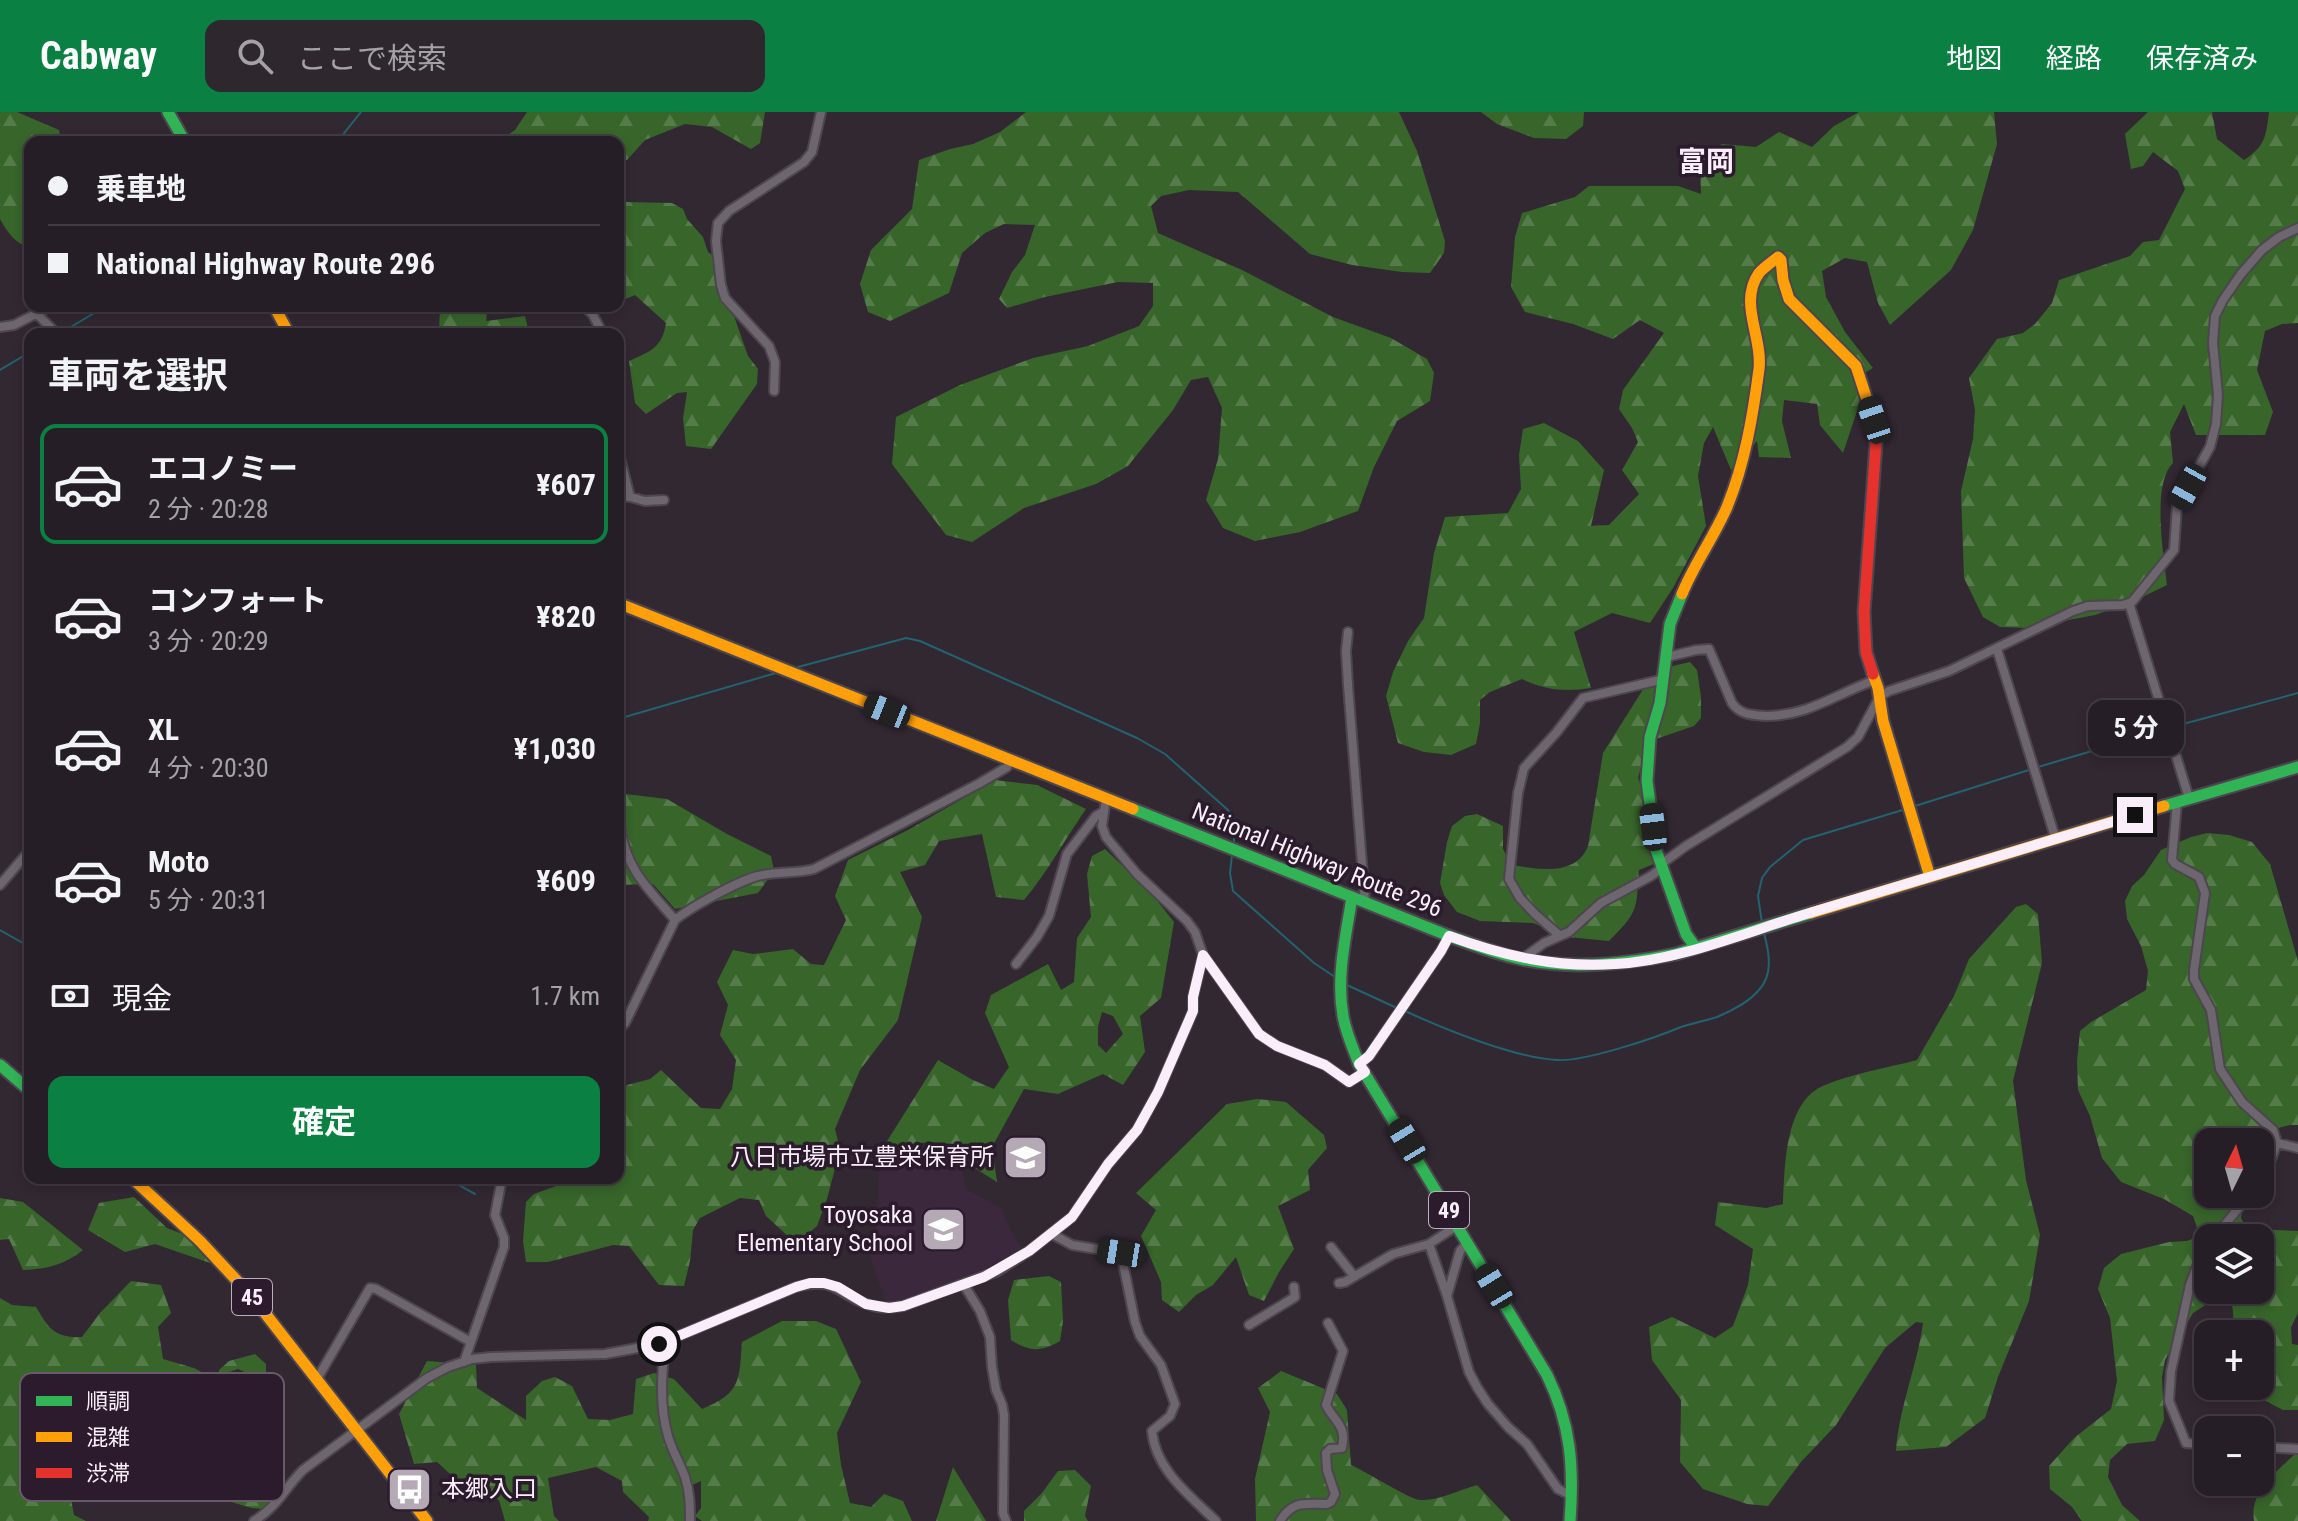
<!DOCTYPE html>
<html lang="ja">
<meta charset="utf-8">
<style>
:root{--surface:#261e26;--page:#2e272e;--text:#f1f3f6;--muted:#a4a2a7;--line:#423c43;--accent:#0b8043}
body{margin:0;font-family:"Roboto Condensed","Noto Sans JP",sans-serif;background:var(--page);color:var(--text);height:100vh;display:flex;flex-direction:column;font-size:30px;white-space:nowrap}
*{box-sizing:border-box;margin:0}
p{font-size:26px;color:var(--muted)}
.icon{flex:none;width:44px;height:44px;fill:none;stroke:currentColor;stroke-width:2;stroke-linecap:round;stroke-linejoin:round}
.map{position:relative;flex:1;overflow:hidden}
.side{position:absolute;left:24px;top:216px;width:600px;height:856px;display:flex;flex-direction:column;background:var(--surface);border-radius:16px;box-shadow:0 4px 12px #0003,0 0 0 2px var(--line)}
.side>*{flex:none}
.top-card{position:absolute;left:24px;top:24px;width:600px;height:176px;border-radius:16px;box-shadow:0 4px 12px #0003,0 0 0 2px var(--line);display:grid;align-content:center;height:176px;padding:0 24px;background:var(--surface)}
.needle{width:52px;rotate:5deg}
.fabs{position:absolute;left:2194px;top:1016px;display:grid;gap:16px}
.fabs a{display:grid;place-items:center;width:80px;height:80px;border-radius:16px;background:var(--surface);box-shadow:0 4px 12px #0003,0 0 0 2px var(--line);font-size:40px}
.end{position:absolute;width:36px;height:36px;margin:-18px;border:10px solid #faeefa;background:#111;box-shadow:0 0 0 4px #111}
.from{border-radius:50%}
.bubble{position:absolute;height:56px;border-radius:16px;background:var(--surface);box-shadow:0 4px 12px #0003,0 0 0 2px var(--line);font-size:26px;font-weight:700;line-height:56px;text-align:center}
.car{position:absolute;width:24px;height:48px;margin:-24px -12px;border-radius:10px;box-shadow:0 0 6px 2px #0007;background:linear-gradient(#222 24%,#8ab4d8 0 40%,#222 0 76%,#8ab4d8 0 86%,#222 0)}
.top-card b{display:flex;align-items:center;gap:28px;height:76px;font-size:30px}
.top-card b+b{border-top:2px solid var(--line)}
.top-card i{width:20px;height:20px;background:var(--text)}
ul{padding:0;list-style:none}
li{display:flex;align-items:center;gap:24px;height:120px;margin:0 16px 12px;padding:0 8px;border:4px solid transparent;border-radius:16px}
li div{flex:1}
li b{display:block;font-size:30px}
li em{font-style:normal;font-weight:700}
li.current{border-color:var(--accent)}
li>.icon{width:72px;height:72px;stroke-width:1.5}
h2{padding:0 24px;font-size:36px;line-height:96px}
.pay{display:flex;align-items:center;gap:20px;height:88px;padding:0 24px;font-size:30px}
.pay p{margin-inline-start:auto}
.primary-button{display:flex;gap:16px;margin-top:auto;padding:16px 24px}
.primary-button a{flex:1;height:92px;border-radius:16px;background:var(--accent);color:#fff;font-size:32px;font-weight:700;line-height:92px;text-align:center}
header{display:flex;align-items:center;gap:48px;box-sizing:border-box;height:112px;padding:0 40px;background:var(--accent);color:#fff}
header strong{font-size:38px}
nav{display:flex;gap:44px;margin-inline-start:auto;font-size:28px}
.search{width:560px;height:72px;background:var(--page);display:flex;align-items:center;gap:20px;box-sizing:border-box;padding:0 28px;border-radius:16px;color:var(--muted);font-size:30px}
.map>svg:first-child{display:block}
</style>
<header>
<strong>Cabway</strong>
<div class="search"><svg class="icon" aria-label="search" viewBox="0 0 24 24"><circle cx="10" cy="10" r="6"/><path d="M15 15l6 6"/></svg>ここで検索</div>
<nav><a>地図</a><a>経路</a><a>保存済み</a></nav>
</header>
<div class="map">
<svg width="2298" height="1409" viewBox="0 0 2298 1409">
<defs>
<pattern id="forest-firs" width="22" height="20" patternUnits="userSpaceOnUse" patternTransform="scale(2)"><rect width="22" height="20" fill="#37652a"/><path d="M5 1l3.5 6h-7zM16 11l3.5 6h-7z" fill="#557b4a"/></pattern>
</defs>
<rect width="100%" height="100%" fill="#322832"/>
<path fill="#3c283d" d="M892,1042L961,1051L966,1077L1002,1097L1005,1107L1023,1139L982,1158L897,1191L886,1190L864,1127L876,1126L879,1060Z"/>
<path fill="url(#forest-firs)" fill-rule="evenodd" d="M0,0H17L59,18L61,30H30V136C16,132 7,120 0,107Z
M527,0H765L760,31L751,37L712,15L685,12L645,28L627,48H618V30H497L515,18Z
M1026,0H1399L1417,39L1445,129L1444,141L1430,161L1402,160L1352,153L1310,142L1238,80L1189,78L1161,84L1151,94L1158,121L1242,158L1333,205L1391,226L1427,247L1434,261L1430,289L1397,309L1374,355L1358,399L1300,420L1255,429L1223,416L1206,388L1218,347L1222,296L1208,265L1191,268L1173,298L1128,354L1096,372L1024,396L972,430L946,423L892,352L896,305L960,273L1033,246L1088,234L1139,214L1153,194V171L1118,170L1045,185L1007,196L999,187L1012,160L1025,143L1035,113L1004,112L985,121L962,141L949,181L890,209L868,200L860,172L871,138L912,97L919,48L950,37L973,32L1000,20Z
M1481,0H1584L1583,14L1566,27L1534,26L1497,12Z
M1859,0H1994L1997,32L1973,118L1951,158L1890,213L1878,191L1867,150L1845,146L1822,159L1826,185L1845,220L1873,256L1854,267L1860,290L1843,341L1820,313L1817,292L1784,288L1782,309L1791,346L1759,345L1757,329L1731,358L1713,315L1704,331L1698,364L1706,414L1673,476L1650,511L1612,501L1574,520L1591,576C1565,580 1545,578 1522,567L1490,580L1480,588V611L1476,632L1451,643L1424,640L1398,631L1386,584L1393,560L1408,529L1424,506L1434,441L1445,405L1508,401L1521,377L1519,343L1523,317L1544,311L1578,329L1604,358L1591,414L1609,413L1639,382L1622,358L1638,330L1632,316L1619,297L1623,278L1664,221L1640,208L1613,227L1573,212L1525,200L1511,175L1515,125L1522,101L1575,85L1589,74H1678L1701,82L1700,47L1722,32L1756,35L1779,20L1812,35L1834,14Z
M2148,0H2212L2217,27L2244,48C2266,34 2266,23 2269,0H2298V211L2282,212L2265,219L2257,258L2273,300L2265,323H2196L2184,292L2170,320L2173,351C2151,372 2164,445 2167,473L2132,490L2095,503L2027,516L2000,515L1983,505L1964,466L1961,379L1973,327L1975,298L1969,266L1997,227L2023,221L2035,212L2052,191L2059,168L2130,144L2143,130L2159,128L2185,77L2178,59L2153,40L2143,54L2131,57L2125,22Z
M618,87L625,90L672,91L683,97L687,107L703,125L708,140L722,150L721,167L748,244L758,257L757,272L711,337L686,334L683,306L687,280L677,281L646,302L635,291L629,249C651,239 662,236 666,211L635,183L618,190Z
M440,194H488L486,209L525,204L529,222H439Z
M1690,550L1697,558L1701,585V606L1694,614L1656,627L1646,638L1638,666L1648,694L1656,751L1639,758C1636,798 1639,799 1609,829L1568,825L1533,811L1480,809L1457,800L1444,783L1440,771L1447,730L1452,714L1465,704L1477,702L1503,714V737L1511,753C1538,757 1576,765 1588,734L1603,641L1647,571L1673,554Z
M995,668L1037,673L1086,697C1065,727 1047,761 1024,788L996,785L982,722L939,729L925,753L900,760L922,805L898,908L860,958L835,1017L840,1037L827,1087L817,1114L803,1126L791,1127L766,1104L759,1088L740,1086L700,1106L693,1118L690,1149L684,1174L659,1173L629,1134L613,1133L548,1150H526L523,1129L526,1090L534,1082L578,1066H618V988L627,973L650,967L661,958L701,996L720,997L732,977L736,948L720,923L728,893L717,870L733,838L753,842L793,837L811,852L824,853L846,808L835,784L848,748L908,718Z
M625,682L667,687L727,722L771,744L774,759L758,781L675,797L653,772L618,773V694Z
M2207,721L2229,723L2252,730L2270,752L2298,849V1013H2290L2247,1024L2243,1030H2208V1082H2244L2241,1106L2247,1117L2298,1119V1201L2291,1215L2292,1232L2298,1233V1298H2283L2247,1279L2243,1274H2260V1222H2235L2232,1191L2218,1185L2193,1201L2165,1248L2162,1265L2164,1308L2155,1329L2127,1332L2110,1348L2108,1365L2122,1393L2140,1409H2082L2072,1395L2050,1377L2049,1354L2074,1326L2111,1297L2117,1269L2110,1206L2098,1177L2104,1156L2121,1142L2169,1130L2187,1129L2200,1124L2193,1104L2164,1087L2121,1070L2102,1046L2090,1004L2078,978L2077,950L2080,919L2091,910L2146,878L2148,859L2141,834L2127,807L2125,789L2132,774L2144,763L2161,738L2191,725ZM2208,1126H2260V1178H2208Z
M1105,737L1152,782L1174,810L1161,886L1140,904L1145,940L1123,973L1103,962L1058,982L1024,977L992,1035L997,1070L933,1030L884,1034L938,948L973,968L994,977L1009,955L985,901L991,883L1048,852L1061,878L1074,870L1077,826L1091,805L1087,762L1092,744ZM1102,900L1113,904L1123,922L1106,941L1098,933V915Z
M2026,792L2038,802L2042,851L2013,969L2026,1068L2040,1123L2029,1189L1998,1265L1985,1306L1946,1335L1896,1339C1899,1295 1917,1255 1923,1211L1916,1210L1885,1236L1836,1313L1801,1350L1768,1394L1747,1392L1703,1377L1680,1350L1681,1288L1652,1248L1649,1215L1672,1205L1715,1226L1733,1214L1748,1173L1753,1137L1715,1113L1718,1090L1766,1096L1783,1092C1785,1055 1784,989 1825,973C1854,961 1887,956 1917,948L1954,884L1969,847L2016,795Z
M1257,987L1286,990L1324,1023L1327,1036L1308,1058L1310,1078L1278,1094L1294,1137L1279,1160L1264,1189L1249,1183L1236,1145L1213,1173L1196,1183L1179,1200L1162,1188L1161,1170L1141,1124L1156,1098L1136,1081L1227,992Z
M134,1085L167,1116L185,1123L210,1151L155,1132L125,1140L88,1118L99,1091Z
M0,1086L23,1090L83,1138C64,1153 47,1157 23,1158L9,1127L0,1128Z
M1049,1164L1061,1170L1063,1209L1060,1229C1041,1240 1030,1240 1011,1228L1008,1188L1014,1168Z
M131,1169L161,1173L171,1201L158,1215L163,1247L194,1256L209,1264L228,1318L256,1337L281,1373L265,1397L252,1396C216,1388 115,1337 84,1366C79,1370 75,1381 71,1387L74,1403L86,1409H0V1186L12,1193L36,1195C49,1217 55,1226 82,1225L100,1201Z
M782,1209H816L836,1217L861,1270L837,1321L841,1353L850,1391L871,1395L884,1382L903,1389L912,1409H702L695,1404L701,1396V1369L692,1373L686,1393V1409H648L649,1405L623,1380L622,1369L596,1355L548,1366L554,1404L559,1409H505L499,1388L459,1370L437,1350L414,1352L399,1302L427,1249L476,1253L477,1276L526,1308V1284L542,1269L555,1265L572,1274L588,1307L610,1308L633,1302L636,1267L654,1261L674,1267L702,1297C741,1281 739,1269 742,1230Z
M255,1242L266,1252V1269L260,1277L257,1266L238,1257L226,1261L227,1275L218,1271L219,1258L229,1249Z
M1281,1259L1337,1282L1347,1298L1351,1353C1365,1359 1411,1388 1420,1388C1438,1389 1460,1378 1477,1373L1511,1409H1256L1255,1367L1270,1300L1258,1276Z
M2298,1339V1409H2254C2249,1378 2278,1359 2298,1339Z
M953,1355L986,1409H936Z
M1075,1358L1091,1374L1085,1404L1088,1409H1024V1399L1042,1381L1058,1359Z"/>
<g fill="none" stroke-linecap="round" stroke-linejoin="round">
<path stroke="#23626f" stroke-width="2" d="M337,30L361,0
M59,222L106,194
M0,258L30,240
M798,555L906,526L920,529L1137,626L1165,642L1228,698L1234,707V732
M618,607L776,561
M2172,615L2298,581
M2038,655L2166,617
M1912,695L2032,657
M1232,743L1230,761L1233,779L1314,851L1335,865
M1762,811L1758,784L1762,766L1770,755L1803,728L1906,697
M0,818L30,835
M1347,873L1399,897
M1405,899C1444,917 1515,946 1557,948C1584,950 1655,926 1681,915C1693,911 1705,909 1717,905C1731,899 1748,891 1758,879C1774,863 1769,840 1764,821
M446,1066L475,1082"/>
<defs>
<path id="street" d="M584,194L593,203L603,222
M37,202L57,222
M0,215L14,213L51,194
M774,279L775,250L769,234L725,186L721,173L716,129L718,111L729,99L804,50L812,40L821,0
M618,338L630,385
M618,384L630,385L645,389L664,388
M2129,491L2189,686
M1348,520L1346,539L1348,573L1365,790
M1997,537L2056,728
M1667,545L1696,538L1709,537L1732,591C1740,603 1753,603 1766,604C1808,604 1836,582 1875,568
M1106,687L1102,714L1106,725L1137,762L1187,809L1195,820L1203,843L1259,922L1277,934L1325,953L1349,970L1365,960
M2177,690L2172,748L2175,752L2199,765L2205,781L2194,858V867L2211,898L2220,957L2242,990L2273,1018L2277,1031L2269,1053L2260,1067
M620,714C626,758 648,776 675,808
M0,773L30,738
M1559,823L1535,802L1520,786L1509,767L1518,681L1524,656L1556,621L1583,586L1664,567
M1522,847L1544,831L1569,820L1601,791L1651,764L1662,756L1664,750L1686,734L1847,635L1858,625L1880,584L1889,579L1949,559L2073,499L2088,494L2123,493L2132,490L2174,438L2177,394L2210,335L2216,312L2218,283L2213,231L2215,204L2223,188L2241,162L2262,138L2279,125L2298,116
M1016,852L1037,825L1049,804L1067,742L1096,704L1103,700
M618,918L625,911L675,808C691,795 738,769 758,764C776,759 796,762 814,757L980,671L1007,655L1010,647
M1359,952L1369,944L1441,839L1449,824
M2277,1031L2298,1036
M1052,1122L1072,1133L1121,1141L1135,1210L1140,1224L1161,1253L1175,1292L1170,1304L1152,1319C1155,1357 1190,1384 1216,1409
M2214,1126L2250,1082
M1429,1132L1447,1184L1469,1260L1477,1275L1488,1292L1508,1315L1527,1332L1558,1377L1572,1384
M2208,1133L2201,1144L2190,1173L2171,1259L2169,1289L2186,1331L2208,1333
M1331,1135L1354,1164
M1339,1171L1345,1170L1393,1142L1429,1132L1458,1113
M964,1173L980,1199L990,1225L992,1255L996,1278L1002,1292L1004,1303L1003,1401L1006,1409
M1447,1184L1460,1139L1468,1130
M1249,1213L1295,1185L1294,1175
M665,1230C662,1262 659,1293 668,1324C672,1339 680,1351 685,1365C690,1380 690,1394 690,1409
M464,1250L504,1135V1126L495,1103L502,1066
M317,1267L370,1176L376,1177L471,1230
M2260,1335L2298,1337
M254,1409C277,1395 285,1376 303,1358L427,1266L448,1255L472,1247L491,1245L605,1242L659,1232L796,1175C837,1164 837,1183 870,1193C881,1197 892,1196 903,1194L998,1159L1029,1139L1072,1105L1108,1052L1137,1018L1158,980L1193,899V885L1203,843
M1280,1409C1293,1388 1305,1392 1327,1392L1331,1390L1335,1382L1327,1358L1326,1341L1330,1337L1342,1336C1347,1313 1335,1311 1326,1293L1343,1239L1328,1211"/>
<path id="fast" d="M168,0L185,30
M1682,482L1670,512L1660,591L1650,625L1647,669L1656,738L1686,822L1696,836
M2164,694L2298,655
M1133,697L1449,824C1472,832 1496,842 1521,847C1572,858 1625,852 1676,842L1811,801
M1352,785C1346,824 1336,864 1343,904C1346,921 1353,936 1359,952L1547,1263C1571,1312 1574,1355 1570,1409
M0,953L30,979"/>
<path id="slow" d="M274,194L289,222
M1682,482C1694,452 1714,425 1727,395C1745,351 1753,303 1759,257C1763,225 1738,191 1759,161C1764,155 1772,150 1778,145L1781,148L1783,168L1789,187L1856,254L1870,297
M618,491L1133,697
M1873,562L1878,576L1883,609L1930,765
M1811,801L2164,694
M132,1066L200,1129L254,1187L427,1409"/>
<path id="jam" d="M1870,297L1877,317L1864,500L1866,540L1873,562"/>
</defs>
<use href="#street" stroke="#4e464f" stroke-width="12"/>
<use href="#fast" stroke="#4e464f" stroke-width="15"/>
<use href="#slow" stroke="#4e464f" stroke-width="15"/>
<use href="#jam" stroke="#4e464f" stroke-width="15"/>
<use href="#street" stroke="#6e666e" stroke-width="8"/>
<use href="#fast" stroke="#30b455" stroke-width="11"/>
<use href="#slow" stroke="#ff9f0a" stroke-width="11"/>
<use href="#jam" stroke="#e5322d" stroke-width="11"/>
</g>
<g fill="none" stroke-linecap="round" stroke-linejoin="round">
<path stroke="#faeefa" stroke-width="10" d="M659,1232L796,1175L810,1171H824L838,1175L866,1192L889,1196L903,1194L984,1165L1029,1139L1072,1105L1108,1052L1137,1018L1158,980L1193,899V885L1203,843L1259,922L1277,934L1325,953L1349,970L1365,960L1359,952L1369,944L1441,839L1449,824C1504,844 1556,856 1615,852C1677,849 1744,821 1803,803C1914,770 2025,737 2135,703"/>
</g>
<defs>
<symbol id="school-square" viewBox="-11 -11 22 22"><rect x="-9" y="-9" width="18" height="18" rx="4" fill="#b4a9b4" stroke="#2b1b2c"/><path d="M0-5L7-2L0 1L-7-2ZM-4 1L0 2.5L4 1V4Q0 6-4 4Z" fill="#fff"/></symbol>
<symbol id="bus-square" viewBox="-11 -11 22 22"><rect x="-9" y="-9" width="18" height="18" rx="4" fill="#b4a9b4" stroke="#2b1b2c"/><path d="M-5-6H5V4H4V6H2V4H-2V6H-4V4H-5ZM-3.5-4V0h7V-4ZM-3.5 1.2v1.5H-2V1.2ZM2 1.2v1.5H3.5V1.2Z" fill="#fff"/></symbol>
</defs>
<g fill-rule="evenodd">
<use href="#school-square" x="1000" y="1020" width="51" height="51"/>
<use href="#school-square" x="918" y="1092" width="51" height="51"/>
<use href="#bus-square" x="384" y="1352" width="51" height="51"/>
</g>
<g text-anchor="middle" stroke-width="7" stroke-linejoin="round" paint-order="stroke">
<g fill="#2b1b2c" stroke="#bcafbc" stroke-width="2">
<rect x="1429" y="1080" width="40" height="36" rx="6"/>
<rect x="232" y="1167" width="40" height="36" rx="6"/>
</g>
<g font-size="22" font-weight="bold" fill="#faeefa">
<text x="1449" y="1106">49</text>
<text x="252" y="1193">45</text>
</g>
<g font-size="24" fill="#faeefa" stroke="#2b1b2c">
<text transform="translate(1317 748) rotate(22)" y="8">National Highway Route 296</text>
</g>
<g font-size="24" fill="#faeefa" stroke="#2b1b2c" text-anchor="end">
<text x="994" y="1053">八日市場市立豊栄保育所</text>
<text x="913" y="1111">Toyosaka<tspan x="913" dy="28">Elementary School</tspan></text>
<text x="441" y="1385" text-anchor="start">本郷入口</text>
</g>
<g font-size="28" font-weight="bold" fill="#faeefa" stroke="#2b1b2c">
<text x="1706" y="59">富岡</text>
</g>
</g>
<rect x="20" y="1261" width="264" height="128" rx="12" fill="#2b1b2c" stroke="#695a6a" stroke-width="2"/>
<rect x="36" y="1284" width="36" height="10" fill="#30b455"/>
<rect x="36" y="1320" width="36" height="10" fill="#ff9f0a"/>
<rect x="36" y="1356" width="36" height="10" fill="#e5322d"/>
<g font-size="22" fill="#faeefa">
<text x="86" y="1297">順調</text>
<text x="86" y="1333">混雑</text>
<text x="86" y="1369">渋滞</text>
</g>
</svg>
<div class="fabs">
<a><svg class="needle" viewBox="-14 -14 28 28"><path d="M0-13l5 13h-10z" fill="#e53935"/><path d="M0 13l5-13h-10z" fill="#a4a2a7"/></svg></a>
<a><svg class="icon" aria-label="layers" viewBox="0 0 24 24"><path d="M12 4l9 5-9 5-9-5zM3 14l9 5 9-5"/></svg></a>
<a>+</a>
<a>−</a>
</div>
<i class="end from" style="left:659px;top:1232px"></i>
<i class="end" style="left:2135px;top:703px"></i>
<div class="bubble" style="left:2088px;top:588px;width:96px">5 分</div>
<i class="car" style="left:1874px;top:308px;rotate:341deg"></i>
<i class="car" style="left:2188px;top:375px;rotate:209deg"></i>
<i class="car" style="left:887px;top:599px;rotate:292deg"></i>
<i class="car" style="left:1653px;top:715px;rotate:353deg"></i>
<i class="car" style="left:1407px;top:1029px;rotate:329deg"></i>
<i class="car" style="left:1121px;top:1141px;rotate:279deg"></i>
<i class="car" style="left:1494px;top:1174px;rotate:329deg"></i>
<div class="top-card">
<b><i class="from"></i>乗車地</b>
<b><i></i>National Highway Route 296</b>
</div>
<section class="side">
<h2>車両を選択</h2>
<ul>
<li class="current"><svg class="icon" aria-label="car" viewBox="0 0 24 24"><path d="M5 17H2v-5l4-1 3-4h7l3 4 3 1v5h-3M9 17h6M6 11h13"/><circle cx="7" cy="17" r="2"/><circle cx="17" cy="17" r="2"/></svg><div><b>エコノミー</b><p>2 分 · 20:28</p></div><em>¥607</em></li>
<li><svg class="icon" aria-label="car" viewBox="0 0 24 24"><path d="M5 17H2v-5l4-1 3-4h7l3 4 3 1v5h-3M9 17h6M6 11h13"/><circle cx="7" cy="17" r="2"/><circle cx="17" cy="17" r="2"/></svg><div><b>コンフォート</b><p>3 分 · 20:29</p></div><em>¥820</em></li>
<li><svg class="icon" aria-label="car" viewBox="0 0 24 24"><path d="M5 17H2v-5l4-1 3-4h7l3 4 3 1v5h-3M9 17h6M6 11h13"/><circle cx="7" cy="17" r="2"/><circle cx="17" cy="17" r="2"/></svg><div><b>XL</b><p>4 分 · 20:30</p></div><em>¥1,030</em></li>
<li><svg class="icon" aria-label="car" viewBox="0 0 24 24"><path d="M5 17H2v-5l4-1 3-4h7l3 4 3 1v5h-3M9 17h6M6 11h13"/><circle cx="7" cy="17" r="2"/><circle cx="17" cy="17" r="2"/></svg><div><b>Moto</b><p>5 分 · 20:31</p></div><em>¥609</em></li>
</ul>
<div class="pay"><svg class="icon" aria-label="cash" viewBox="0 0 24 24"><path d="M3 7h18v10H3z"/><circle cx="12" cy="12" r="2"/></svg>現金<p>1.7 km</p></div>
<div class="primary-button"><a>確定</a></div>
</section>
</div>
